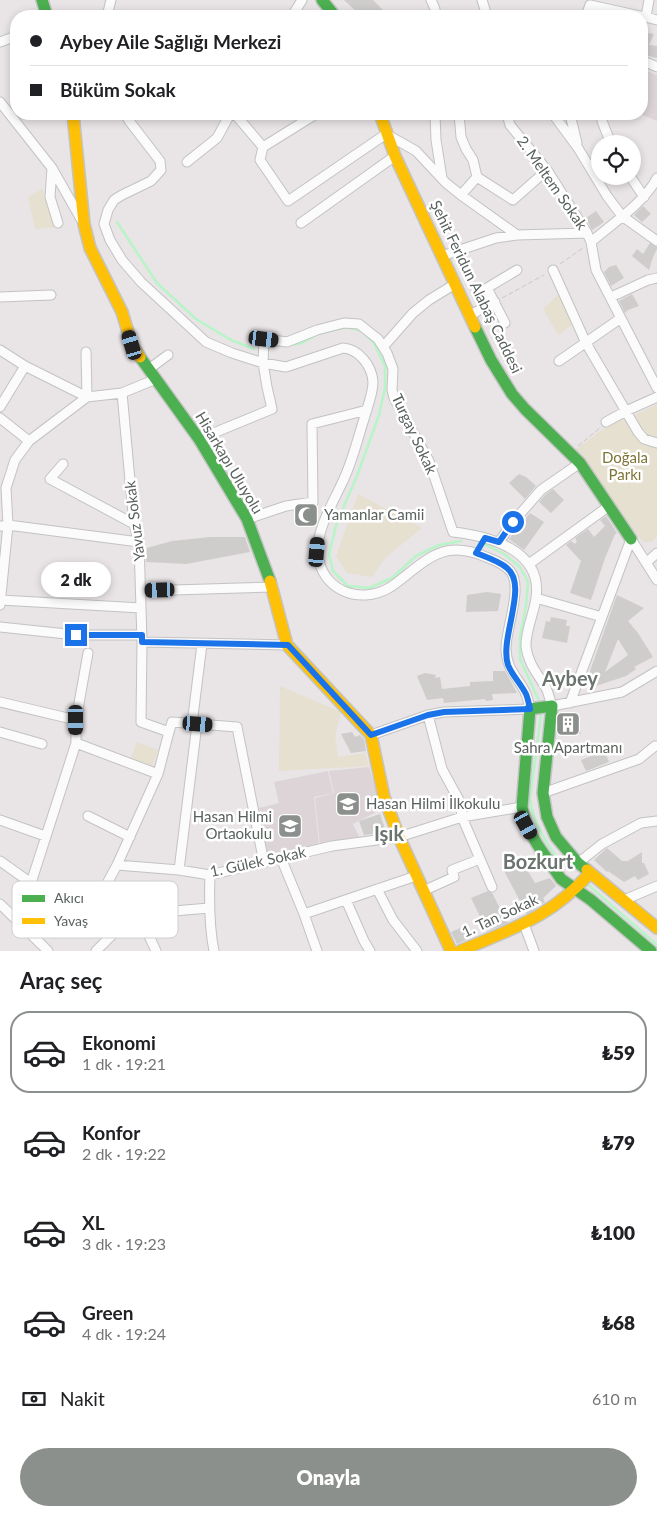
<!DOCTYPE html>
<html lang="tr">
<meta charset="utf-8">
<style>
:root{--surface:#fff;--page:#f6f6f6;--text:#202124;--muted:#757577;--line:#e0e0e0;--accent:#8c908d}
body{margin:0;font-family:Lato,sans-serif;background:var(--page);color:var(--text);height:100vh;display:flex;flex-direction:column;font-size:19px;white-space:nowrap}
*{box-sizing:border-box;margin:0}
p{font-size:16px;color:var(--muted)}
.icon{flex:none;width:28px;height:28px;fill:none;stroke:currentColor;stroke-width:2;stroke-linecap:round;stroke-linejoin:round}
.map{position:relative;height:951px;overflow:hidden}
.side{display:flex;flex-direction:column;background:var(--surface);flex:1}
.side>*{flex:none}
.guide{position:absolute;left:10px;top:10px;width:638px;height:110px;border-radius:20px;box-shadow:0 2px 8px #0003;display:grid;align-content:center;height:110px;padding:0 20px;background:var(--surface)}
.controls{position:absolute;left:591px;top:135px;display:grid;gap:10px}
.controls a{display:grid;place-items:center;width:50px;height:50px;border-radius:50%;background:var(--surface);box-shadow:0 2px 8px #0003;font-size:25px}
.end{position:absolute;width:22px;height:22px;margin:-11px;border:6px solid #1a73e8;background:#fff;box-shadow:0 0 0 2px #fff}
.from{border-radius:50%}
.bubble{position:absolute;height:35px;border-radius:18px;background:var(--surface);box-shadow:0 2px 8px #0003;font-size:16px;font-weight:800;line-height:35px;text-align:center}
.car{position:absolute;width:15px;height:30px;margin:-15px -8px;border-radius:6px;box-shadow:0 0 4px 1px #0007;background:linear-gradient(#222 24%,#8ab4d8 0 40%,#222 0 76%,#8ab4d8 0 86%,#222 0)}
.guide b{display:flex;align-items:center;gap:18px;height:48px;font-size:19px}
.guide b+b{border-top:1px solid var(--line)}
.guide i{width:12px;height:12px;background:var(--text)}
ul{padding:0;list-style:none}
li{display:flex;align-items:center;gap:15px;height:82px;margin:0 10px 8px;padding:0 10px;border:2px solid transparent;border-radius:20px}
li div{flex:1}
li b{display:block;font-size:19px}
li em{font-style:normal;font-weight:800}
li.current{border-color:var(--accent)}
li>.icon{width:45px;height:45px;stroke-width:1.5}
h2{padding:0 20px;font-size:22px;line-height:60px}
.pay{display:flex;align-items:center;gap:12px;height:55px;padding:0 20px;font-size:19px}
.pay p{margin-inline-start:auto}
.action{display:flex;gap:10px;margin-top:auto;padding:10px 20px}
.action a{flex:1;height:58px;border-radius:30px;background:var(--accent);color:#fff;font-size:20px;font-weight:800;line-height:58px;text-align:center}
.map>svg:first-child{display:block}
</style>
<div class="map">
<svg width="657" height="951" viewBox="0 0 657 951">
<rect width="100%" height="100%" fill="#e9e4e6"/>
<path fill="#ddd4d8" d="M641,69L657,75V121L640,114H641Z
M369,767L382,809L353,824L360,838L320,845L315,798L334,793L329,771Z
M328,771L333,793L314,797L319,845L268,856L259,808L279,803L274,782Z"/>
<path fill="#e6e0d0" d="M42,189L55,227L35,229L28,197Z
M560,293L574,323L558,335L543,309Z
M657,404V441L645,436L635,415Z
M622,415C631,427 641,446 657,446V537L651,542H643L575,450Z
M358,494L422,528L385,558L372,577L347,573L336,556Z
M280,686L341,712L335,736L338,757L365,753L369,766L279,771Z
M137,742L158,750L152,766L131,758Z"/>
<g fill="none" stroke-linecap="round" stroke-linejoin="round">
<path stroke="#b7f4c7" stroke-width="2.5" d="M117,222L157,283L196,319L231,340L254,349
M283,346L302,343L318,334L347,327L362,331L374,343L385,366V388L379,415L357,476L337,522L329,554L333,571L348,586L369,588L392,578L416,556L439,545L461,541
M484,544L504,554L520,567L528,582L526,606L520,637V659L540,703
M541,715L530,799C533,825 549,846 563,867
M586,883L657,945"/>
</g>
<path fill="#cfcccc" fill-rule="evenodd" d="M344,0H373L383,10L376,16H361Z
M641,32L654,34L649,45L657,46V58L641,54Z
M643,206L651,214L642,222L634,215Z
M596,211L604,222L592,230L586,218Z
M650,243L657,247V249L653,257L649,270L632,256L637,249L643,254Z
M616,265L624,278L611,286L604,272L609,267Z
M632,294L639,306L628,310L625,313L619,301Z
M519,474L526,477L536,486L525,499L509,483Z
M553,489L564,500L551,513L539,502L545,495Z
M312,508L316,522L300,525L296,511Z
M530,513L544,522L524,550L509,539Z
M606,516L617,533L615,534L605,558L591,600L570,593L581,561L566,545L571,541L575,544L577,541L575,538L588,529L594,537L605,526L600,520Z
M210,537H245L250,552L186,564L146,562L147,548L172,541Z
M487,592L501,594L498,611L466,612L467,595Z
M617,595L644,608L628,621L638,633L653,657L634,667L636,669L626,676L593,687L590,671ZM618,639L628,655L605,672Z
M551,617L567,620L566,626H570L567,643L542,638L546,621L550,622Z
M493,671H505L517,693L492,694L493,700L486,701L485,699L444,703L443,698L427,700L417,676L425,673L436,675L435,678L440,677L442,689L470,686V682L493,681Z
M559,715L576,716L581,734L558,731Z
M352,732L355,737L360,735L364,739L366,751L351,753L341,734Z
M604,750L609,762L586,771L581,760L594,755L593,753Z
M380,814L385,829L372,834L364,835L359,821Z
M607,848L622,861H628L642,852V863H644L649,874L638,880L635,876L624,882L608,871L607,872L594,860Z
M523,863L535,883L550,878L556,886L543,898L545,902L527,914L504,871Z
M488,891L492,893L508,923L487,931L471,898Z
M465,926L470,938L457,944L451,932Z"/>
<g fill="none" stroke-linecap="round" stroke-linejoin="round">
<defs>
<path id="street" d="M431,0L435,9V16
M482,0L487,16
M107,16L111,0
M292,16L302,0
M586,16L590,5L640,16
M641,16L657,20
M646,17L649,0
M0,42L16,36
M641,60L657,67
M0,102L52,168L81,219
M125,114L130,122L160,161L161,170L151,181L122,195L114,200L108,210L104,224L110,240L122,260L141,282L206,342L232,353L263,363L286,367L343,348C359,349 372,366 373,382C373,394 367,408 364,419C357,441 352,463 342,483C332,505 316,530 318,554C321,590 359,605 389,588C394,585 399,581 404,577C433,554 448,541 486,557C494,560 506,565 511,572C523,589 505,630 506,650C507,671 519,678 526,694C528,699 529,704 530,709L444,712L428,715L371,735
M235,114L263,147L260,160L288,201L386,134L416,151L446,183L461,195L517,235
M435,114L436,140L442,178
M459,114L461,137L466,149L473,160L477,177
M507,114L510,125L547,170L587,233L591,242L596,270L657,388
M553,114L578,148L607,196L622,216L657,241
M570,114L577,143
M602,121L611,144
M263,147L316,114
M187,162L217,138L230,114
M52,168L50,197L58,223
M630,176L644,197
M477,177L513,200L547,170
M461,195L477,177
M301,223L395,156
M591,242C613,223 644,203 657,178
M442,256L496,238L517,235L587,233
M553,270L586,343L638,432L644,439L657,443
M0,297L51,295
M611,297L648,280L657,278
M470,315L495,302
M505,323L487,288L517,270
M383,347L413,313L429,300L455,284
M0,350L25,366L87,397L122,393L156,379
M559,361L621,318
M149,369L168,355
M0,407L25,366
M0,418L29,441
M606,422L626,411L657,397
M199,439L272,409L267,387L263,363L264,339L287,342L317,330L344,323L359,324L378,339L387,353L393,369L392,390L394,398L429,461L453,532C489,536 543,550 536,598C534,614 525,631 526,647C528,664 538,674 546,688C549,694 550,701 552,706L622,692L657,671
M63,464L50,479L134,524
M247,519L286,506L313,502L312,424L367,410
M0,526L8,525L139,542
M631,539L657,580
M499,542L513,522L541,490L580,463
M646,563L657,553
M529,564L609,506
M141,591L272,587
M536,598L602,617
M1,600L141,608
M0,605L8,525L6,488L15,460L29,441L87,397L86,352
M0,627L76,635H142
M142,642L287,645
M0,702L76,720
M570,703L631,539
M428,715L442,769L460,802L462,817L492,887
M192,724L202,644
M0,732L42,744
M169,732L172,722L237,727L264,863
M76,743L158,774
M543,793L639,759L655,746H657
M88,816L130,837
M0,820L45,836
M281,858L304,914L317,951
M0,861L31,883L91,913L122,924
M578,863L602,844L641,823L657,821
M117,865L179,870L210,875L332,846L399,837L462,817L522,807
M179,870L197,724
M210,875C209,901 209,926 214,951
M31,883L76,743V720L88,653
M377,889L393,920L417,951
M423,891L454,877L452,870L480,859
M346,900L364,941L370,951
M624,900L657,886
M0,904L48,951
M91,913L117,865L158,774L169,732L141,722L142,642L139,542L134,524L122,393
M139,914L156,951
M304,914L416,876
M524,924L534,951
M96,951L130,917L139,914L209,908"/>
<path id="fast" d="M42,0L47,16
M322,0L335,16
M475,327L491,360L512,394L525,409L580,463L631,539
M140,357L199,439L247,519L270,581
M587,870L578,863L556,837L547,817L543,793L552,706L530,709L522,807L526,825L537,844L561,879L591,900L651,951"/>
<path id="slow" d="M73,114L84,224L90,248L122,312L132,345L140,357
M380,114L395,156L475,327
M270,581L287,645L371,735L384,797L399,837L451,951
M587,870L657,928
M460,951C513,928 550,918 590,873"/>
</defs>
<use href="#street" stroke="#c2c3c2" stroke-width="11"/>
<use href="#fast" stroke="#c4c4c4" stroke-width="14"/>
<use href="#slow" stroke="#c4c4c4" stroke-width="14"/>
<path stroke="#c8c9c4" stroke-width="1" stroke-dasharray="5 2.5" stroke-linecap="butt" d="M560,264L583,248
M502,298L544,275
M578,446L600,428"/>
<use href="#street" stroke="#fcfbfb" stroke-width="9"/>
<use href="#fast" stroke="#4caf50" stroke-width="11"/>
<use href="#slow" stroke="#ffc107" stroke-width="11"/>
</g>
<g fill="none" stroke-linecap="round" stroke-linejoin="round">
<path stroke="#1a73e8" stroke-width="6" d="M76,635H142V642L288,645L371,735L428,715L444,712L530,709C529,704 528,699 526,694C521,684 512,675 508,665C499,638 529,586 507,568C499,561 486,557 476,553L485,538L499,542L513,522"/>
</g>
<defs>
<symbol id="mosque-square" viewBox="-11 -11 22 22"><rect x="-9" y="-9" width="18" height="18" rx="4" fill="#8c908d" stroke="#fff"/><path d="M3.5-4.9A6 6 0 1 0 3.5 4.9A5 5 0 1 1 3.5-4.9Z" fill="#fff"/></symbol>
<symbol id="building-square" viewBox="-11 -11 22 22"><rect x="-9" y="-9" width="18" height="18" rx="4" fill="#8c908d" stroke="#fff"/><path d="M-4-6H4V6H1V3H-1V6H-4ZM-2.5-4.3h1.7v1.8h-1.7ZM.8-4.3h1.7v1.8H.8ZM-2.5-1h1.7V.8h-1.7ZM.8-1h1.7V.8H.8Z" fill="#fff"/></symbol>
<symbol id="school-square" viewBox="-11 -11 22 22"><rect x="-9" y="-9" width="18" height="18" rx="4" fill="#8c908d" stroke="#fff"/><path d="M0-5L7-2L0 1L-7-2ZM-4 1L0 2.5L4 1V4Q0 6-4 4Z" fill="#fff"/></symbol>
</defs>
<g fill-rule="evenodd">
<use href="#mosque-square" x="292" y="501" width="28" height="28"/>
<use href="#building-square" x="554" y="710" width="28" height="28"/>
<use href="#school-square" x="334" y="790" width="28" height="28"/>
<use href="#school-square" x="276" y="812" width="28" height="28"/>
</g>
<g text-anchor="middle" stroke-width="5" stroke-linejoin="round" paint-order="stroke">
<g font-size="15" fill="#5a625d" stroke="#fff">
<text transform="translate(552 183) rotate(55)" y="5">2. Meltem Sokak</text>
<text transform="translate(476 287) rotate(64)" y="5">Şehit Feridun Alabaş Caddesi</text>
<text transform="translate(414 434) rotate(65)" y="5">Turgay Sokak</text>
<text transform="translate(229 463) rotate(59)" y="5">Hisarkapı Uluyolu</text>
<text transform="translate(135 521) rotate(-97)" y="5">Yavuz Sokak</text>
<text transform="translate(258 862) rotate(-12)" y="5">1. Gülek Sokak</text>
<text transform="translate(500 916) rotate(-25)" y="5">1. Tan Sokak</text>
</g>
<g font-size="15" fill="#7d7536" stroke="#fff">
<text x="625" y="463">Doğala<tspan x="625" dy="17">Parkı</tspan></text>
</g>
<g font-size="15" fill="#5a625d" stroke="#fff" text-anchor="start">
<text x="324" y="520">Yamanlar Camii</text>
<text x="568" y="753" text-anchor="middle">Sahra Apartmanı</text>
<text x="366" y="809">Hasan Hilmi İlkokulu</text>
<text x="272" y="822" text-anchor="end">Hasan Hilmi<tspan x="272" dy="17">Ortaokulu</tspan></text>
</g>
<g font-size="20" font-weight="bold" fill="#6b746e" stroke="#fff">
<text x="570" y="686">Aybey</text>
<text x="389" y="841">Işık</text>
<text x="538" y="869">Bozkurt</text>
</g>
</g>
<rect x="12" y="881" width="166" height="57" rx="8" fill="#fff" stroke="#ced0ce" stroke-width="1"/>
<rect x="22" y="895" width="23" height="7" fill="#4caf50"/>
<rect x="22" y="918" width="23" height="6" fill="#ffc107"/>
<g font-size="14" fill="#5a625d">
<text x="54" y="903">Akıcı</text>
<text x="54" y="926">Yavaş</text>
</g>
</svg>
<div class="controls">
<a><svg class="icon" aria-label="locate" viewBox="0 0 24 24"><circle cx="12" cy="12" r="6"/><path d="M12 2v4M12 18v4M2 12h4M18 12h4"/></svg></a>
</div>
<i class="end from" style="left:513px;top:522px"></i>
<i class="end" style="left:76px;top:635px"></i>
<div class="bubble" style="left:41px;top:562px;width:70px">2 dk</div>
<i class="car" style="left:264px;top:339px;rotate:97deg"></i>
<i class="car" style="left:132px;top:345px;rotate:343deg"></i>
<i class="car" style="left:317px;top:552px;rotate:5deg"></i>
<i class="car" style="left:160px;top:590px;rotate:268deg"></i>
<i class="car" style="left:76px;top:720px;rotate:180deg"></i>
<i class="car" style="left:198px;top:724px;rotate:94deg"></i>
<i class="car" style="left:526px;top:825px;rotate:151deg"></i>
<div class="guide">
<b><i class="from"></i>Aybey Aile Sağlığı Merkezi</b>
<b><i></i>Büküm Sokak</b>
</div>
</div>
<section class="side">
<h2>Araç seç</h2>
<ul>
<li class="current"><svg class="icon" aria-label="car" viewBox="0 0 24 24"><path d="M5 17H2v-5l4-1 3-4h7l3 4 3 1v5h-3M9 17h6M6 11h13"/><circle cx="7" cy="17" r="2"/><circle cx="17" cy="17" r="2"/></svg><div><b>Ekonomi</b><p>1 dk · 19:21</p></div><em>₺59</em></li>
<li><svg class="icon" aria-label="car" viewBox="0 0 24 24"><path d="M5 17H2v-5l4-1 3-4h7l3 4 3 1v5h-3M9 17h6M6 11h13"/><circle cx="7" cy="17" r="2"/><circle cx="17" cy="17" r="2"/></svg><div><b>Konfor</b><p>2 dk · 19:22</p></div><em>₺79</em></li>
<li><svg class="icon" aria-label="car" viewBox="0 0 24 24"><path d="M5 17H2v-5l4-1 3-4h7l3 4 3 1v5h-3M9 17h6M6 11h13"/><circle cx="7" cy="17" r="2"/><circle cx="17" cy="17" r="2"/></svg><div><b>XL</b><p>3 dk · 19:23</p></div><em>₺100</em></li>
<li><svg class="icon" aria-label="car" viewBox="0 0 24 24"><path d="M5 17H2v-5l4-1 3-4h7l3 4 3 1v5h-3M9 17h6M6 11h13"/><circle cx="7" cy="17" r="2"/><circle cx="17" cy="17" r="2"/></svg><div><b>Green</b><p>4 dk · 19:24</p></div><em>₺68</em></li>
</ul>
<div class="pay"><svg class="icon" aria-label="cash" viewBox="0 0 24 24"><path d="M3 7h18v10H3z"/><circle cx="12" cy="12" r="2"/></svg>Nakit<p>610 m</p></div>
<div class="action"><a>Onayla</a></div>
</section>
